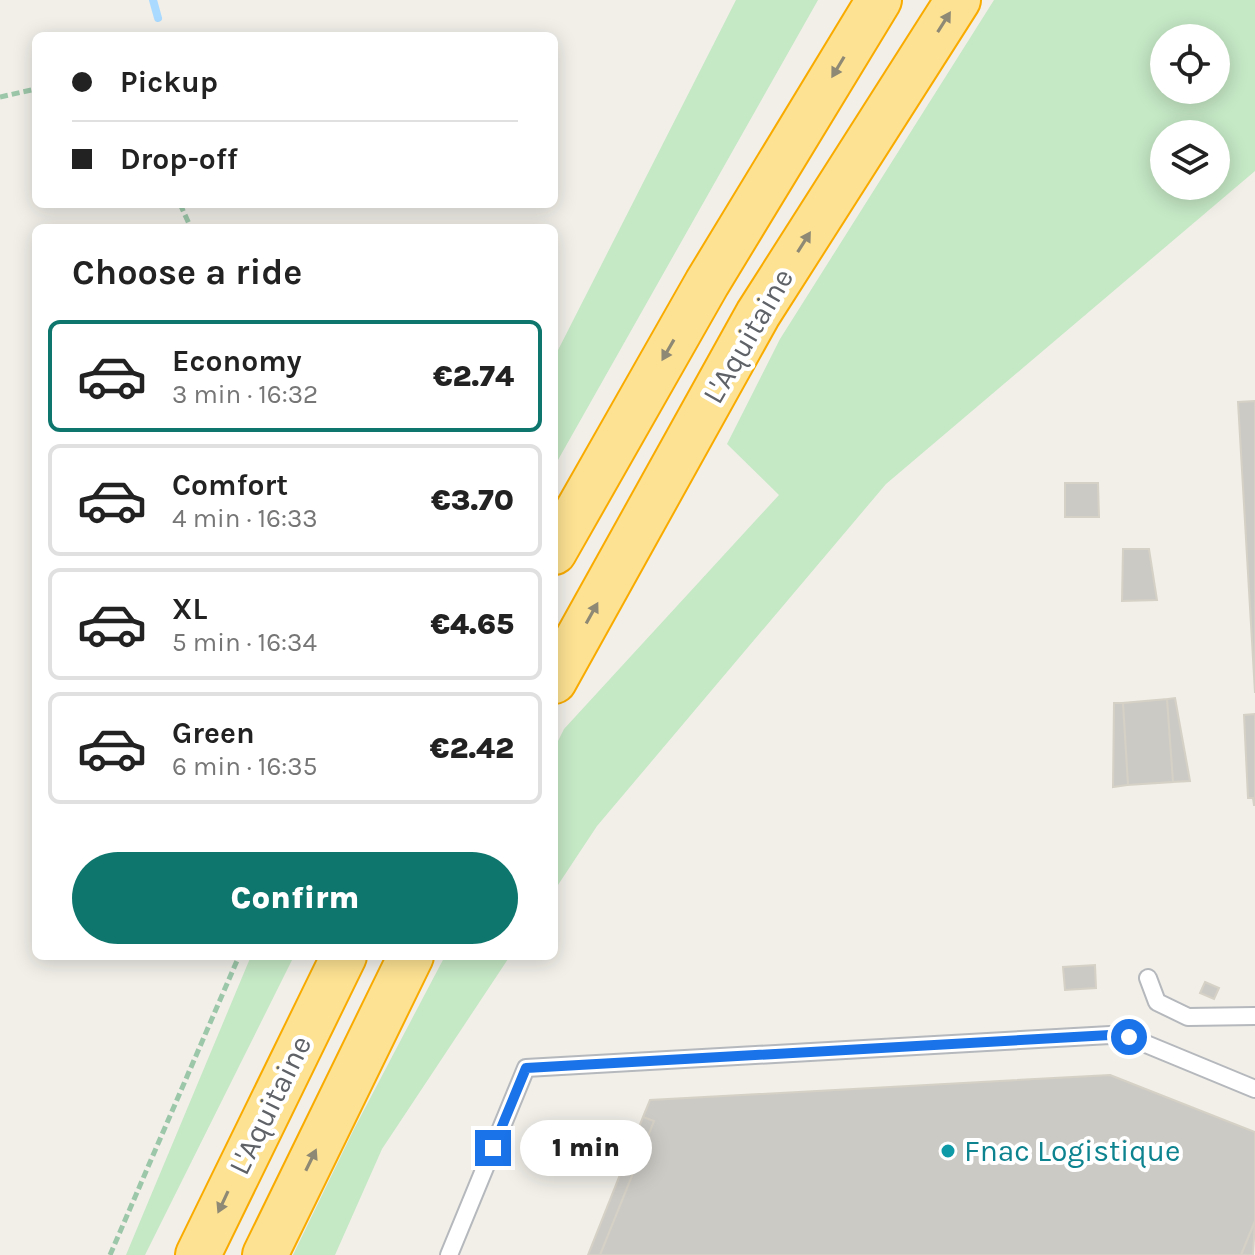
<!DOCTYPE html>
<meta charset="utf-8">
<style>
:root{--surface:#fff;--page:#f6f6f6;--text:#222;--muted:#767676;--line:#e0e0e0;--accent:#0f766e}
body{margin:0;font-family:Karla,sans-serif;background:var(--page);color:var(--text);height:100vh;display:flex;flex-direction:column;font-size:30px;white-space:nowrap}
*{box-sizing:border-box;margin:0}
p{font-size:26px;color:var(--muted)}
.icon{flex:none;width:44px;height:44px;fill:none;stroke:currentColor;stroke-width:2;stroke-linecap:round;stroke-linejoin:round}
.map{position:relative;flex:1;overflow:hidden}
.side{position:absolute;left:32px;top:224px;width:526px;height:736px;display:flex;flex-direction:column;background:var(--surface);border-radius:12px;box-shadow:0 4px 20px #0003}
.side>*{flex:none}
.guide{position:absolute;left:32px;top:32px;width:526px;height:176px;border-radius:12px;box-shadow:0 4px 20px #0003;display:grid;align-content:center;height:176px;padding:0 40px;background:var(--surface)}
.fabs{position:absolute;left:1150px;top:24px;display:grid;gap:16px}
.fabs a{display:grid;place-items:center;width:80px;height:80px;border-radius:50%;background:var(--surface);box-shadow:0 4px 20px #0003;font-size:40px}
.end{position:absolute;width:36px;height:36px;margin:-18px;border:10px solid #1a73e8;background:#fff;box-shadow:0 0 0 4px #fff}
.from{border-radius:50%}
.bubble{position:absolute;height:56px;border-radius:28px;background:var(--surface);box-shadow:0 4px 20px #0003;font-size:26px;font-weight:800;line-height:56px;text-align:center}
.guide b{display:flex;align-items:center;gap:28px;height:76px;font-size:30px}
.guide b+b{border-top:2px solid var(--line)}
.guide i{width:20px;height:20px;background:var(--text)}
ul{padding:0;list-style:none}
li{display:flex;align-items:center;gap:24px;height:112px;margin:0 16px 12px;padding:0 24px;border:4px solid var(--line);border-radius:12px}
li div{flex:1}
li b{display:block;font-size:30px}
li em{font-style:normal;font-weight:800}
li.on{border-color:var(--accent)}
li>.icon{width:72px;height:72px;stroke-width:1.5}
h2{padding:0 40px;font-size:36px;line-height:96px}
.button{display:flex;gap:16px;margin-top:auto;padding:16px 40px}
.button a{flex:1;height:92px;border-radius:48px;background:var(--accent);color:#fff;font-size:32px;font-weight:800;line-height:92px;text-align:center}
.map>svg:first-child{display:block}
</style>
<div class="map">
<svg width="1255" height="1255" viewBox="0 0 1255 1255">
<rect width="100%" height="100%" fill="#f1efe8"/>
<path fill="#c5e8c5" fill-rule="evenodd" d="M736,0H818L554,467V358Z
M994,0H1255V171L886,484L597,826L554,891V749L564,729L779,495L727,444L780,339ZM1216,38V90H1164V38ZM1164,134H1216V186H1164Z
M251,956H294L145,1255H126Z
M445,956H510L382,1149L335,1255H293L354,1129Z"/>
<g fill="none" stroke-linecap="round" stroke-linejoin="round">
<path stroke="#aadaff" stroke-width="8" d="M153,0L158,18"/>
</g>
<path fill="#cccac5" stroke="#d6d1c6" stroke-width="2" d="M1255,401V693L1238,402Z
M1065,483H1098L1099,517H1065Z
M1123,549H1149L1157,600L1122,601Z
M1175,698L1190,781L1173,782L1167,699Z
M1167,699L1173,782L1128,785L1123,703Z
M1114,703H1123L1128,785L1113,787Z
M1255,714V805H1254L1253,798H1248L1244,715Z
M1095,965L1096,988L1065,990L1063,967Z
M1205,982L1219,988L1214,999L1200,993Z
M1110,1075L1255,1132V1221L1241,1255H600L654,1121L643,1117L650,1100Z
M643,1117L654,1121L600,1255H588Z
M1255,1221L1253,1255H1241Z"/>
<g fill="none" stroke-linecap="round" stroke-linejoin="round">
<defs>
<path id="service" d="M1148,978L1157,1002L1188,1017L1255,1016
M449,1255L526,1068L1110,1035L1129,1037L1255,1089"/>
<path id="motorway" d="M554,552L707,283L879,0
M554,681L758,314L958,0
M198,1255L344,956
M265,1255L411,956"/>
</defs>
<use href="#service" stroke="#b5b8bc" stroke-width="20"/>
<use href="#motorway" stroke="#f9ab00" stroke-width="48"/>
<path stroke="#9cc7a9" stroke-width="5" stroke-dasharray="8 4" stroke-linecap="butt" d="M0,97L36,89
M180,204L191,228
M110,1255L239,956"/>
<use href="#service" stroke="#fff" stroke-width="16"/>
<use href="#motorway" stroke="#fde293" stroke-width="44"/>
</g>
<defs><path id="oneway-solid" d="M-6-.8H1V-3.2L6.5 0L1 3.2V.8H-6Z" transform="scale(2)"/></defs>
<g fill="#8e8975">
<use href="#oneway-solid" transform="translate(944 22) rotate(-58)"/>
<use href="#oneway-solid" transform="translate(838 67) rotate(121)"/>
<use href="#oneway-solid" transform="translate(804 242) rotate(-58)"/>
<use href="#oneway-solid" transform="translate(668 350) rotate(120)"/>
<use href="#oneway-solid" transform="translate(592 613) rotate(-61)"/>
<use href="#oneway-solid" transform="translate(311 1160) rotate(-64)"/>
<use href="#oneway-solid" transform="translate(223 1202) rotate(115)"/>
</g>
<g fill="none" stroke-linecap="round" stroke-linejoin="round">
<path stroke="#1a73e8" stroke-width="10" d="M493,1148L526,1068L1110,1035L1129,1037"/>
</g>
<circle fill="#0f9aa8" stroke="#fff" stroke-width="3" cx="948" cy="1151" r="8"/>
<g text-anchor="middle" stroke-width="8" stroke-linejoin="round" paint-order="stroke">
<g font-size="30" fill="#5f6368" stroke="#fff">
<text transform="translate(748 336) rotate(-60)" y="10">L'Aquitaine</text>
<text transform="translate(270 1105) rotate(-64)" y="10">L'Aquitaine</text>
</g>
<g font-size="30" fill="#0d838f" stroke="#fff" text-anchor="start">
<text x="964" y="1161">Fnac Logistique</text>
</g>
</g>
</svg>
<div class="fabs">
<a><svg class="icon" aria-label="locate" viewBox="0 0 24 24"><circle cx="12" cy="12" r="6"/><path d="M12 2v4M12 18v4M2 12h4M18 12h4"/></svg></a>
<a><svg class="icon" aria-label="layers" viewBox="0 0 24 24"><path d="M12 4l9 5-9 5-9-5zM3 14l9 5 9-5"/></svg></a>
</div>
<i class="end from" style="left:1129px;top:1037px"></i>
<i class="end" style="left:493px;top:1148px"></i>
<div class="bubble" style="left:520px;top:1120px;width:132px">1 min</div>
<div class="guide">
<b><i class="from"></i>Pickup</b>
<b><i></i>Drop-off</b>
</div>
<section class="side">
<h2>Choose a ride</h2>
<ul>
<li class="on"><svg class="icon" aria-label="car" viewBox="0 0 24 24"><path d="M5 17H2v-5l4-1 3-4h7l3 4 3 1v5h-3M9 17h6M6 11h13"/><circle cx="7" cy="17" r="2"/><circle cx="17" cy="17" r="2"/></svg><div><b>Economy</b><p>3 min · 16:32</p></div><em>€2.74</em></li>
<li><svg class="icon" aria-label="car" viewBox="0 0 24 24"><path d="M5 17H2v-5l4-1 3-4h7l3 4 3 1v5h-3M9 17h6M6 11h13"/><circle cx="7" cy="17" r="2"/><circle cx="17" cy="17" r="2"/></svg><div><b>Comfort</b><p>4 min · 16:33</p></div><em>€3.70</em></li>
<li><svg class="icon" aria-label="car" viewBox="0 0 24 24"><path d="M5 17H2v-5l4-1 3-4h7l3 4 3 1v5h-3M9 17h6M6 11h13"/><circle cx="7" cy="17" r="2"/><circle cx="17" cy="17" r="2"/></svg><div><b>XL</b><p>5 min · 16:34</p></div><em>€4.65</em></li>
<li><svg class="icon" aria-label="car" viewBox="0 0 24 24"><path d="M5 17H2v-5l4-1 3-4h7l3 4 3 1v5h-3M9 17h6M6 11h13"/><circle cx="7" cy="17" r="2"/><circle cx="17" cy="17" r="2"/></svg><div><b>Green</b><p>6 min · 16:35</p></div><em>€2.42</em></li>
</ul>
<div class="button"><a>Confirm</a></div>
</section>
</div>
